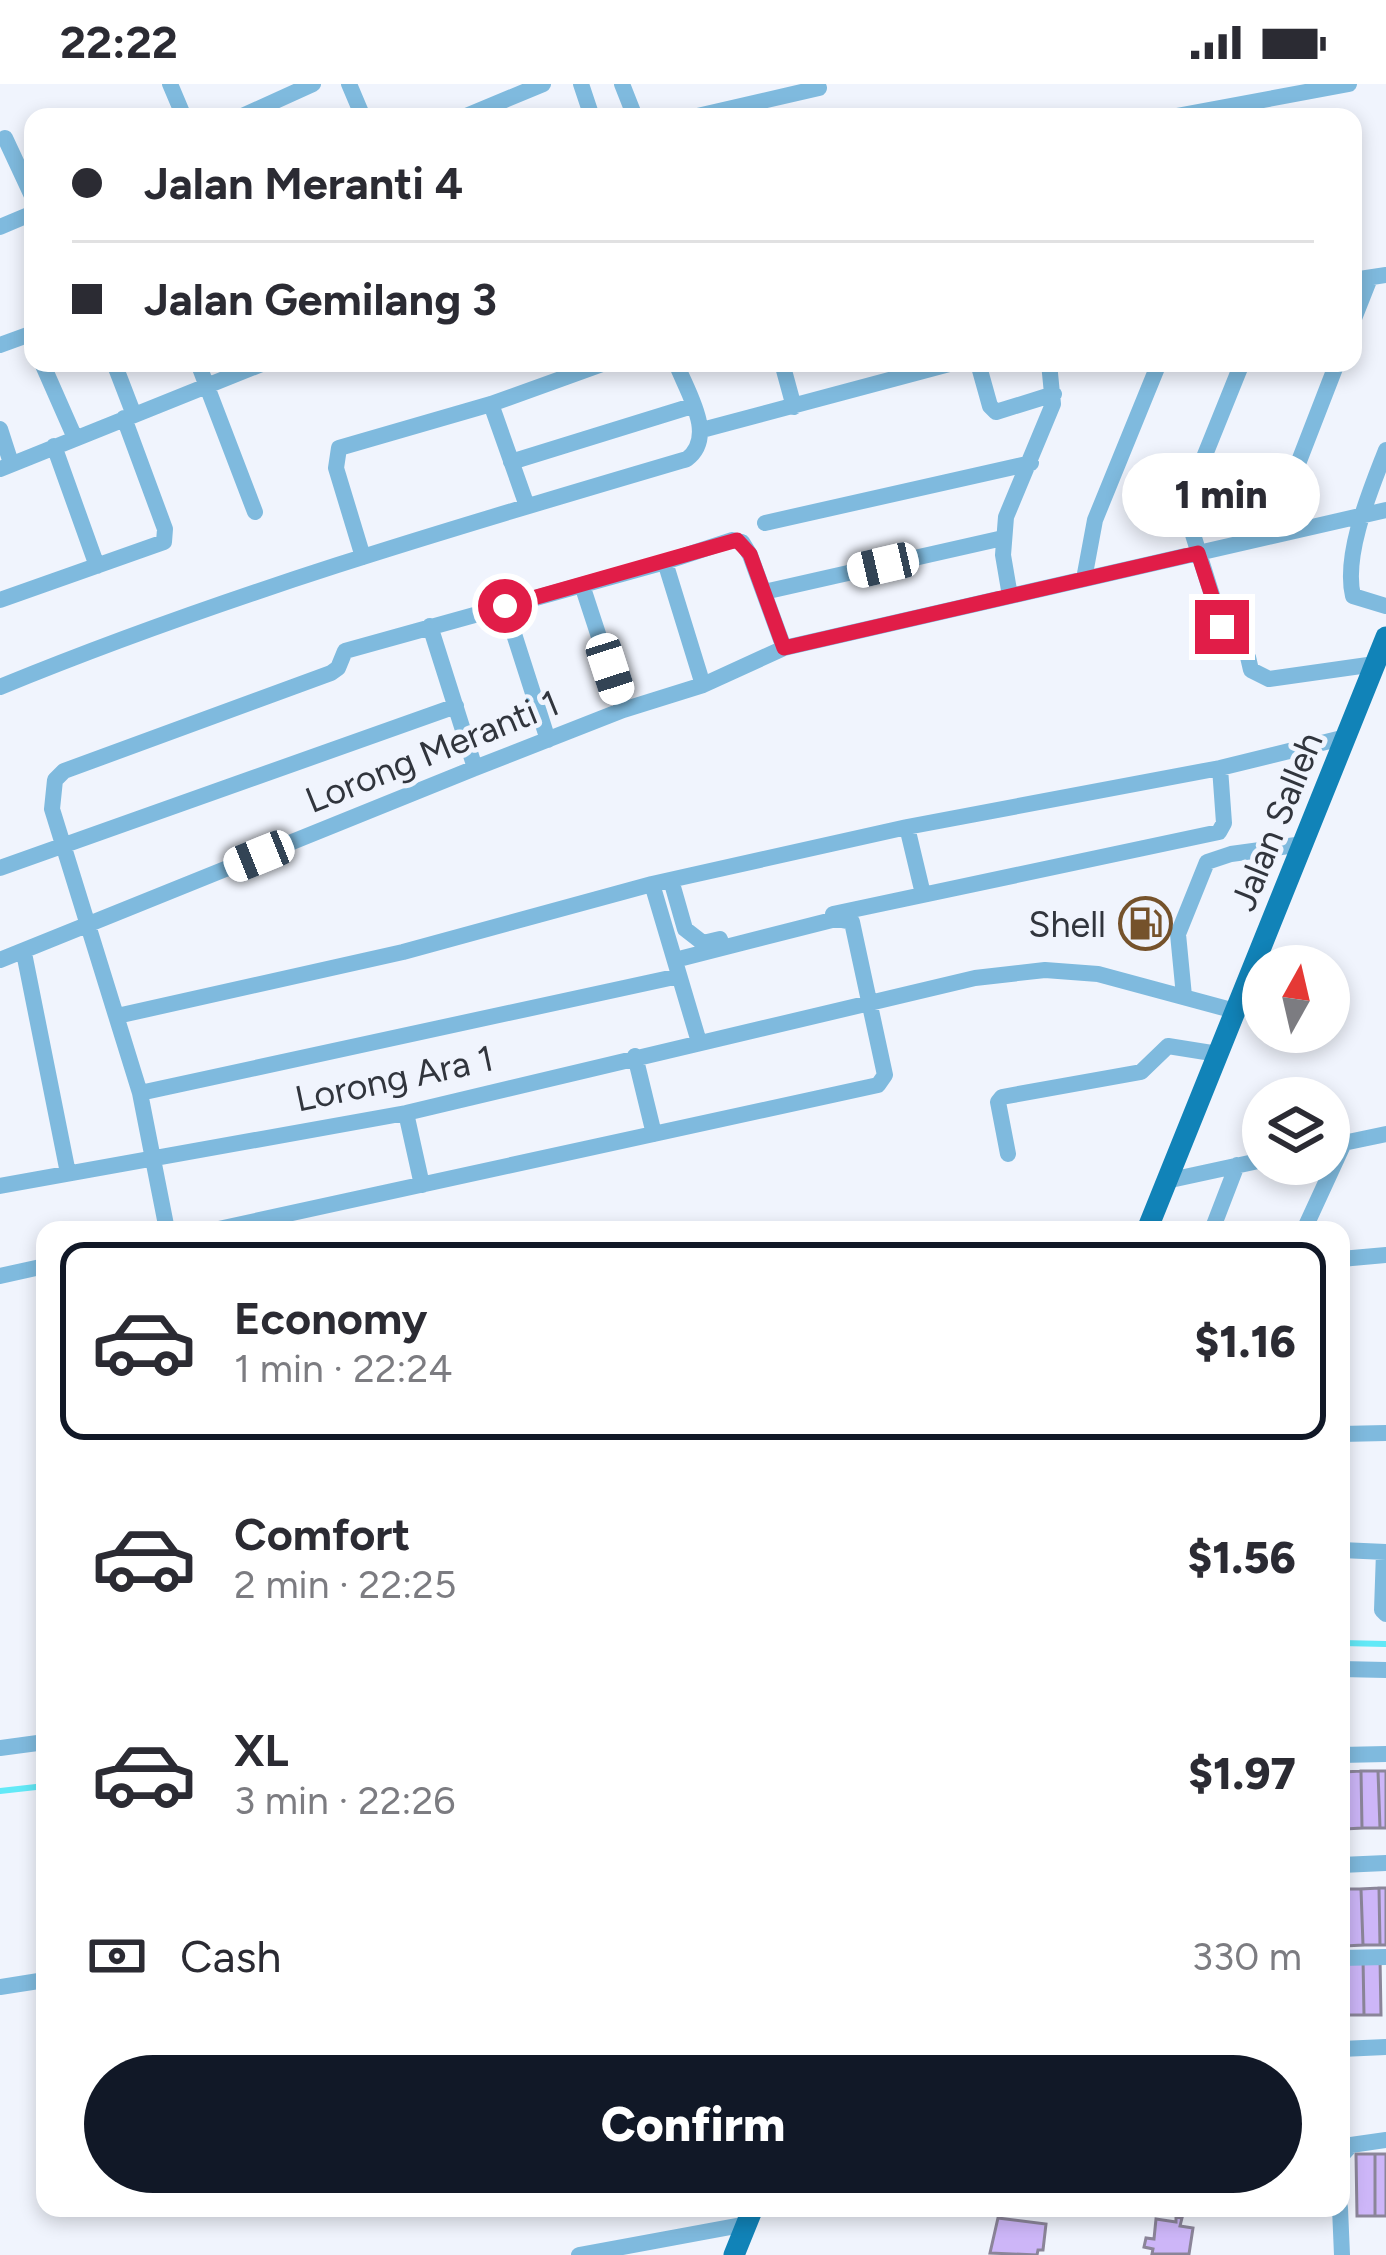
<!DOCTYPE html>
<meta charset="utf-8">
<style>
:root{--surface:#fff;--page:#f7f7f7;--text:#2b2b33;--muted:#7c7c81;--line:#e1e1e2;--accent:#111827}
body{margin:0;font-family:Figtree,sans-serif;background:var(--page);color:var(--text);height:100vh;display:flex;flex-direction:column;font-size:45px;white-space:nowrap}
*{box-sizing:border-box;margin:0}
p{font-size:39px;color:var(--muted)}
.icon{flex:none;width:66px;height:66px;fill:none;stroke:currentColor;stroke-width:2;stroke-linecap:round;stroke-linejoin:round}
.map{position:relative;flex:1;overflow:hidden}
.drawer{position:absolute;left:36px;top:1137px;width:1314px;height:996px;display:flex;flex-direction:column;background:var(--surface);border-radius:24px;box-shadow:0 6px 18px #0003}
.drawer>*{flex:none}
.top-card{position:absolute;left:24px;top:24px;width:1338px;height:264px;border-radius:24px;box-shadow:0 6px 18px #0003;display:grid;align-content:center;height:264px;padding:0 48px;background:var(--surface)}
.needle{width:78px;rotate:8deg}
.buttons{position:absolute;left:1242px;top:861px;display:grid;gap:24px}
.buttons a{display:grid;place-items:center;width:108px;height:108px;border-radius:50%;background:var(--surface);box-shadow:0 6px 18px #0003;font-size:60px}
.end{position:absolute;width:54px;height:54px;margin:-27px;border:15px solid #e11d48;background:#fff;box-shadow:0 0 0 6px #fff}
.from{border-radius:50%}
.bubble{position:absolute;height:84px;border-radius:42px;background:var(--surface);box-shadow:0 6px 18px #0003;font-size:39px;font-weight:800;line-height:84px;text-align:center}
.car{position:absolute;width:36px;height:72px;margin:-36px -18px;border-radius:15px;box-shadow:0 0 9px 3px #0007;background:linear-gradient(#fff 24%,#345 0 40%,#fff 0 76%,#345 0 86%,#fff 0)}
.top-card b{display:flex;align-items:center;gap:42px;height:114px;font-size:45px}
.top-card b+b{border-top:3px solid var(--line)}
.top-card i{width:30px;height:30px;background:var(--text)}
ul{padding:21px 0 0;list-style:none}
li{display:flex;align-items:center;gap:36px;height:198px;margin:0 24px 18px;padding:0 24px;border:6px solid transparent;border-radius:24px}
li div{flex:1}
li b{display:block;font-size:45px}
li em{font-style:normal;font-weight:800}
li.on{border-color:var(--accent)}
li>.icon{width:108px;height:108px;stroke-width:1.5}
.pay{display:flex;align-items:center;gap:30px;height:132px;padding:0 48px;font-size:45px}
.pay p{margin-inline-start:auto}
.cta{display:flex;gap:24px;margin-top:auto;padding:24px 48px}
.cta a{flex:1;height:138px;border-radius:72px;background:var(--accent);color:#fff;font-size:48px;font-weight:800;line-height:138px;text-align:center}
.status{display:flex;justify-content:space-between;align-items:center;height:84px;padding:0 60px;background:var(--surface);direction:ltr}
.status svg{height:33px;fill:currentColor}
.map>svg:first-child{display:block}
</style>
<div class="status"><b>22:22</b><svg viewBox="0 0 49 12"><path d="M0 12V9h3v3zM5 12V6h3v6zM10 12V3h3v9zM15 12V0h3v12zM26 1h20v11H26zM47 4h2v5h-2z"/></svg></div>
<div class="map">
<svg width="1386" height="2171" viewBox="0 0 1386 2171">
<rect width="100%" height="100%" fill="#f0f4fd"/>
<g fill="none" stroke-linecap="round" stroke-linejoin="round">
<path stroke="#62e9f7" stroke-width="6" d="M1341,1559L1386,1560
M0,1707L45,1702"/>
</g>
<path fill="#cdb6f8" stroke="#8b8599" stroke-width="3" d="M1361,1687H1378L1380,1744H1362Z
M1361,1687L1362,1744L1345,1745L1344,1688Z
M1378,1687H1386V1744H1380Z
M1379,1804H1386V1861H1380Z
M1379,1804L1380,1861H1363L1361,1805Z
M1344,1805H1361L1363,1861L1345,1862Z
M1345,1874H1363L1364,1931H1347Z
M1363,1874H1380L1381,1931H1364Z
M1356,2070H1375V2132H1357Z
M1375,2070H1386V2132H1375Z
M1176,2133L1182,2134L1180,2142L1193,2144L1189,2170H1152L1153,2165L1144,2163L1146,2154L1154,2155L1156,2135L1176,2138Z
M998,2134L1046,2140L1043,2166H1038L1037,2171L990,2169Z"/>
<g fill="none" stroke-linecap="round" stroke-linejoin="round">
<path stroke="#7fbade" stroke-width="16" d="M170,0L184,33
M349,0L363,33
M581,0L592,33
M622,0L635,33
M240,33L313,0
M464,33L543,0
M693,33L819,4
M1171,33L1349,0
M5,54L33,114
M0,143L33,129
M1353,196L1386,191
M1353,237L1370,194
M0,261L33,249
M42,279L75,354
M114,279L134,331
M198,279L255,428
M782,279L794,323
M978,279L990,322L996,328L1054,310
M491,320L527,422
M0,345L11,379
M702,346L953,279
M54,362L97,482
M1386,366C1371,405 1343,470 1353,512L1386,522
M511,378L692,322
M0,385L264,279
M765,439L1031,379
M1270,452L1337,279
M363,473L336,384L339,364L491,320L605,279
M665,478L703,601
M1084,495L1095,436L1159,279
M582,501L623,626
M764,508L1003,454
M1010,512L1003,471L1006,433L1053,320L1049,279
M0,516L164,458L165,445L124,334
M505,522L548,656
M430,542L475,684
M1222,543L1190,441L1188,413L1242,279
M1248,573L1251,586L1269,595L1375,580
M0,603C224,511 456,443 687,375C717,352 687,308 676,279
M907,743L923,810
M0,784L456,622
M671,796L685,845L703,859L720,855
M652,800L699,958
M833,830L1219,748L1224,739L1220,684
M24,869L68,1089
M0,876L475,684L623,626L703,601L784,564L1386,426
M1184,912L1178,850L1207,778L1231,770L1303,760
M117,932L403,868L652,800L907,743L1220,684L1346,653
M635,972L654,1050
M140,1009L679,892
M406,1029L422,1101
M1329,1062L1386,1050
M1008,1070L998,1018L1002,1013L1141,988L1168,962L1218,970
M1166,1097L1263,1076
M0,1102L406,1029L975,894L1045,886L1098,890L1235,927
M167,1146L140,1009L52,725L55,696L64,687L331,589L338,584L345,567L665,478L732,456L742,458L750,471L784,564
M214,1146L878,1001L885,991L852,838L836,835L675,876
M1212,1146L1237,1081
M1304,1146L1344,1059
M1341,1175L1386,1171
M0,1192L45,1182
M1341,1350L1386,1349
M1341,1466L1386,1468
M1384,1468L1382,1526L1386,1530
M1341,1585L1386,1586
M0,1664L45,1658
M1341,1671L1386,1670
M1341,1781L1386,1779
M1341,1874L1386,1873
M0,1903L45,1896
M1341,1965L1386,1963
M1341,2072L1351,2061L1386,2056
M1340,2124L1342,2171
M579,2171L747,2140"/>
<path stroke="#1183b8" stroke-width="21" d="M1147,1146L1386,553
M734,2171L753,2124"/>
</g>
<g fill="none" stroke-linecap="round" stroke-linejoin="round">
<path stroke="#e11d48" stroke-width="15" d="M505,522L737,456L750,470L784,564L1198,469L1222,543"/>
</g>
<defs>
<symbol id="fuel-ring" viewBox="-11 -11 22 22"><circle r="9.5" fill="#f0f4fd" stroke="#75522b" stroke-width="1.5"/><path d="M-5.5-6h7V0h2V4h1.3V-2.5L3-4.5l.8-.8L6-3V5H2.5V1h-1V6h-7ZM-4.2-4.7v3.2H.2V-4.7Z" fill="#75522b"/></symbol>
</defs>
<g fill-rule="evenodd">
<use href="#fuel-ring" x="1116" y="810" width="59" height="59"/>
</g>
<g text-anchor="middle" stroke-width="10" stroke-linejoin="round" paint-order="stroke">
<g font-size="36" fill="#31353d" stroke="#f0f4fd">
<text transform="translate(432 667) rotate(-22)" y="13">Lorong Meranti 1</text>
<text transform="translate(1276 737) rotate(-68)" y="13">Jalan Salleh</text>
<text transform="translate(394 994) rotate(-12)" y="13">Lorong Ara 1</text>
</g>
<g font-size="36" fill="#31353d" stroke="#f0f4fd" text-anchor="end">
<text x="1106" y="853">Shell</text>
</g>
</g>
</svg>
<div class="buttons">
<a><svg class="needle" viewBox="-14 -14 28 28"><path d="M0-13l5 13h-10z" fill="#e53935"/><path d="M0 13l5-13h-10z" fill="#7c7c81"/></svg></a>
<a><svg class="icon" aria-label="layers" viewBox="0 0 24 24"><path d="M12 4l9 5-9 5-9-5zM3 14l9 5 9-5"/></svg></a>
</div>
<i class="end from" style="left:505px;top:522px"></i>
<i class="end" style="left:1222px;top:543px"></i>
<div class="bubble" style="left:1122px;top:369px;width:198px">1 min</div>
<i class="car" style="left:883px;top:481px;rotate:257deg"></i>
<i class="car" style="left:610px;top:585px;rotate:162deg"></i>
<i class="car" style="left:259px;top:772px;rotate:248deg"></i>
<div class="top-card">
<b><i class="from"></i>Jalan Meranti 4</b>
<b><i></i>Jalan Gemilang 3</b>
</div>
<section class="drawer">
<ul>
<li class="on"><svg class="icon" aria-label="car" viewBox="0 0 24 24"><path d="M5 17H2v-5l4-1 3-4h7l3 4 3 1v5h-3M9 17h6M6 11h13"/><circle cx="7" cy="17" r="2"/><circle cx="17" cy="17" r="2"/></svg><div><b>Economy</b><p>1 min · 22:24</p></div><em>$1.16</em></li>
<li><svg class="icon" aria-label="car" viewBox="0 0 24 24"><path d="M5 17H2v-5l4-1 3-4h7l3 4 3 1v5h-3M9 17h6M6 11h13"/><circle cx="7" cy="17" r="2"/><circle cx="17" cy="17" r="2"/></svg><div><b>Comfort</b><p>2 min · 22:25</p></div><em>$1.56</em></li>
<li><svg class="icon" aria-label="car" viewBox="0 0 24 24"><path d="M5 17H2v-5l4-1 3-4h7l3 4 3 1v5h-3M9 17h6M6 11h13"/><circle cx="7" cy="17" r="2"/><circle cx="17" cy="17" r="2"/></svg><div><b>XL</b><p>3 min · 22:26</p></div><em>$1.97</em></li>
</ul>
<div class="pay"><svg class="icon" aria-label="cash" viewBox="0 0 24 24"><path d="M3 7h18v10H3z"/><circle cx="12" cy="12" r="2"/></svg>Cash<p>330 m</p></div>
<div class="cta"><a>Confirm</a></div>
</section>
</div>
